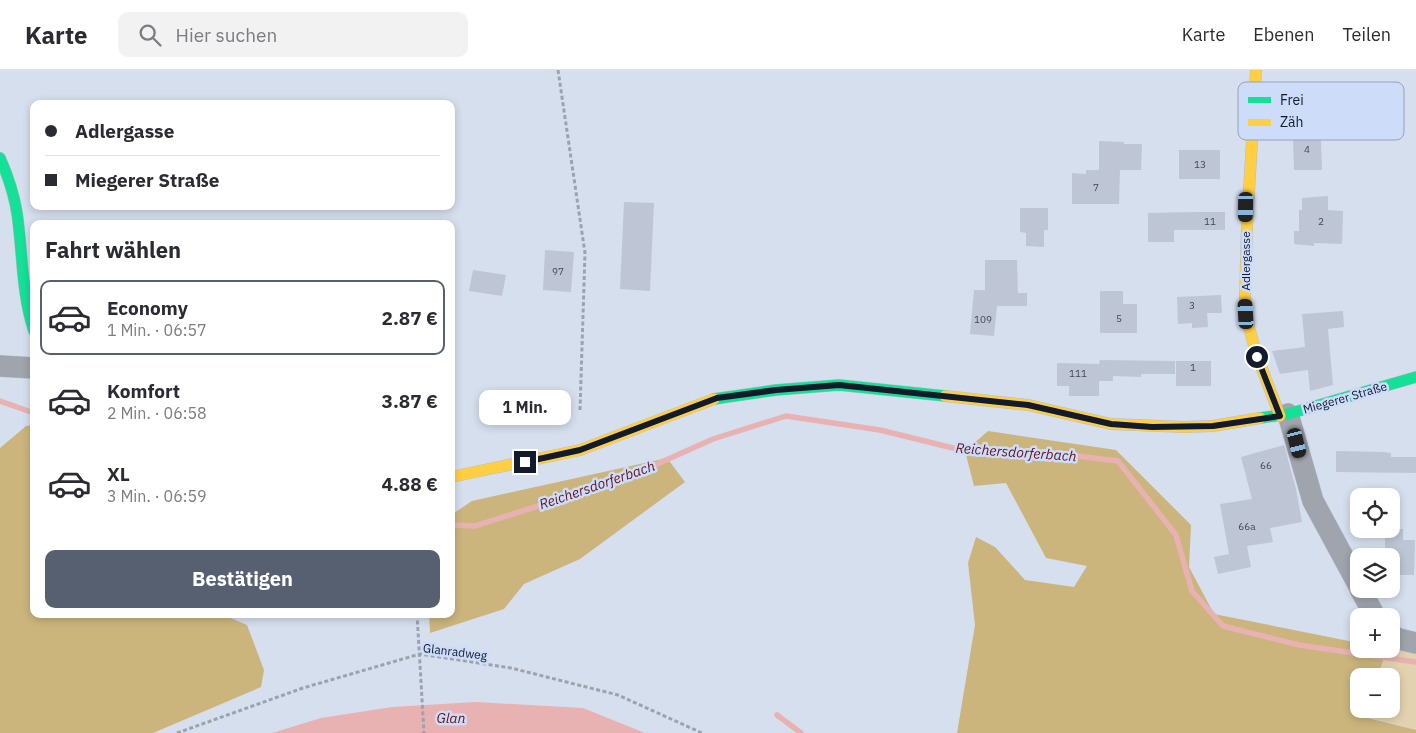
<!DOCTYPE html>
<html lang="de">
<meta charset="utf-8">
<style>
:root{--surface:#fff;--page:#f2f2f3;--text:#2b2b33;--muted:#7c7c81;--line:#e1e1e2;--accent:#576070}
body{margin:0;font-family:"IBM Plex Sans",sans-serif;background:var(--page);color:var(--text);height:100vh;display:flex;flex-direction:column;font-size:19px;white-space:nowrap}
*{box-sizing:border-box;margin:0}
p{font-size:16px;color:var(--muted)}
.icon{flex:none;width:28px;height:28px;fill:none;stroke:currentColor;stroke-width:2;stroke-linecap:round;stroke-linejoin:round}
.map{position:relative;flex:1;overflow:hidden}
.side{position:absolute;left:30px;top:150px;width:425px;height:398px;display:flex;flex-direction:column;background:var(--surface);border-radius:10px;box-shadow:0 2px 8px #0003}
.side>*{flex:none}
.top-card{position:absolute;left:30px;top:30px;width:425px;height:110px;border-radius:10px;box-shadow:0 2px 8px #0003;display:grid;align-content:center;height:110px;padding:0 15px;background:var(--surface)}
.tools{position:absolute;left:1350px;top:418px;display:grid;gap:10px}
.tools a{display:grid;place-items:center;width:50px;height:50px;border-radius:10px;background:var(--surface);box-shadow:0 2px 8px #0003;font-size:25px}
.end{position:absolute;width:22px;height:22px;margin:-11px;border:6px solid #121b2c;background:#fff;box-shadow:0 0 0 2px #fff}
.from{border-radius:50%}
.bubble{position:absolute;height:35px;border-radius:10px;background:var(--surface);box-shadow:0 2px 8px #0003;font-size:16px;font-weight:800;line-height:35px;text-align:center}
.car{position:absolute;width:15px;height:30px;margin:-15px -8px;border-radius:6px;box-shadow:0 0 4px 1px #0007;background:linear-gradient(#222 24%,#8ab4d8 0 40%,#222 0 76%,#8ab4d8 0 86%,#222 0)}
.top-card b{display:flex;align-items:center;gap:18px;height:48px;font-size:19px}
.top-card b+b{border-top:1px solid var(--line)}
.top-card i{width:12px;height:12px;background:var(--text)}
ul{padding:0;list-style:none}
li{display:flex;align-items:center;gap:15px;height:75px;margin:0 10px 8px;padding:0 5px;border:2px solid transparent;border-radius:10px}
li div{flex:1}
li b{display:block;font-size:19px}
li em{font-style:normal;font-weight:800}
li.on{border-color:var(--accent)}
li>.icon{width:45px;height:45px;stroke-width:1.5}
h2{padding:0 15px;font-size:22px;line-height:60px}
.cta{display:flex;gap:10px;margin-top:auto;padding:10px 15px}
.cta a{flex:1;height:58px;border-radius:10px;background:var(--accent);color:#fff;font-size:20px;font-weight:800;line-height:58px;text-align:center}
header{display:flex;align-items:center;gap:30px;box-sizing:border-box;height:70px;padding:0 25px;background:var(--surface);border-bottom:1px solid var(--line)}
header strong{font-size:24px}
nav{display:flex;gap:28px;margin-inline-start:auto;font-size:18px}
.search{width:350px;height:45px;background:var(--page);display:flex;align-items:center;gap:12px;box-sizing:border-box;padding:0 18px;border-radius:10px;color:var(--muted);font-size:19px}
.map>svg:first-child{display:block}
</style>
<header>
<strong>Karte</strong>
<div class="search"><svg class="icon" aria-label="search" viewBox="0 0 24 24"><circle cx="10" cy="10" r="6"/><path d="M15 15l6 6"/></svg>Hier suchen</div>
<nav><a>Karte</a><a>Ebenen</a><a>Teilen</a></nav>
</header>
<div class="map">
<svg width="1416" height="663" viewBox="0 0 1416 663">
<rect width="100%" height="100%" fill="#d6dfee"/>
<path fill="#e3d2af" d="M1387,579L1416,582V660L1363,646L1366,639H1391V606H1378Z"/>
<path fill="#cbb57d" d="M34,355V544H221L247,555L264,600L261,617L153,663H0V378L26,356Z
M988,361L1116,380L1191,455L1189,497L1214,544L1359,573V579H1387L1378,606H1359V639H1366L1364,647L1416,660V663H957L975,555L968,493L976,467L995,477L1025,510L1074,517L1087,496L1046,488L1006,413L974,416L965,381Z
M667,388L685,412L580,489L524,514L504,539L430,563L429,544H451V445L472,431Z"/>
<path fill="#e8b2b2" d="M476,632L583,638L645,663H272L321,648L392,637Z"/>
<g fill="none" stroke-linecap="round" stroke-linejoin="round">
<path stroke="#e8b2b2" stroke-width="5.5" d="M0,331L34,343
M451,455L475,456L626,408L713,369L786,346L880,360L965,381L1044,382L1118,391L1176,465L1192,521L1223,556L1299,575L1416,592
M777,645L801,663"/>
</g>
<path fill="#bec6d6" d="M1293,70H1321L1322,100H1294Z
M1099,71L1124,72V74H1142L1141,100H1120L1119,134H1072V103L1086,104V100H1099Z
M1179,80H1220V109H1179Z
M1328,126V140L1343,141L1342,174L1314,173V176L1294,174V161H1299V140H1302V128Z
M624,132L654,133L650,221L620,219Z
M1020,138H1048V160H1044V177L1026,176V163L1020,162Z
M1196,142H1225V160H1174V172H1148V143Z
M545,180L574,182L571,222L543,220Z
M985,190H1017L1018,223H1027V236H997L994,266L970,264L974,220H985Z
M473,200L506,205L502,226L469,221Z
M1100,221H1123V234H1137V263H1100Z
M1221,225L1222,243H1207L1208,257L1192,258V253L1178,254L1177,227Z
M1343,241L1344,257L1328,259L1333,315L1310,321L1308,300L1280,304L1272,281L1305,277L1302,244Z
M1100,290L1175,291V304H1141V307L1113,306V311H1099V326H1069V316H1057V293L1099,294Z
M1176,291H1211V316H1176Z
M1284,375L1296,419L1302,452L1270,458L1273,472L1247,476L1251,497L1218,504L1214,487L1229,484L1220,434L1252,429L1241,387Z
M1336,381L1383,382L1391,383V387H1416V403L1336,402Z
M1385,459H1403V470H1415L1414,505H1391V486H1385Z"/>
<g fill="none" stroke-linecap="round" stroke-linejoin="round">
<defs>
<path id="street" d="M0,296L34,298
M1288,344L1313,431L1359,516
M1360,519L1375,546
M1391,565L1399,569L1416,573"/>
<path id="fast" d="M0,88C8,106 14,124 17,143C23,183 21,222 34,261
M714,329L776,320L839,315L945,326
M1260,348L1288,344L1416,307"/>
<path id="slow" d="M1256,0L1247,157L1245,228L1249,257L1256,283L1280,346
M945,326L1028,335L1111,354L1184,357L1213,356L1260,348
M451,407L580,380L714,329"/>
</defs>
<use href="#street" stroke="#b5bdc9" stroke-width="22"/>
<use href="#fast" stroke="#b5bdc9" stroke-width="12"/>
<use href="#slow" stroke="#b5bdc9" stroke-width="12"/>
<path stroke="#9da3ac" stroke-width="3" stroke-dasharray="4 2.5" stroke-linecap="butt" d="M558,0L585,183L580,340
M417,544L424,663
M177,663L303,618L420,584L511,598L618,625L702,663"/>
<use href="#street" stroke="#9fa4ad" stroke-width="21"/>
<use href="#fast" stroke="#16e098" stroke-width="11"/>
<use href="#slow" stroke="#ffcf43" stroke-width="11"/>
</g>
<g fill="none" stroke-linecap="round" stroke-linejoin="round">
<path stroke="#121b2c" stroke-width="6" d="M525,392L580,380L717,328L776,320L839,315L1028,335L1111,354L1152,357L1213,356L1280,346L1257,287"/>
</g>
<g text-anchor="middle" stroke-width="5" stroke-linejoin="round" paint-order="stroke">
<g font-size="10" fill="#404859">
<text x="1307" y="83">4</text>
<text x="1200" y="98">13</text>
<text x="1096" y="121">7</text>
<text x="1210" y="155">11</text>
<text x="1321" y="155">2</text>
<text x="558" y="205">97</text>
<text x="1192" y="239">3</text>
<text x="1119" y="252">5</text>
<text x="983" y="253">109</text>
<text x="1193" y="301">1</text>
<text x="1078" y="307">111</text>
<text x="1266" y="399">66</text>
<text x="1247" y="460">66a</text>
</g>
<g font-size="12" fill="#121b2c" stroke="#ccdcf9">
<text transform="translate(1246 191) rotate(-90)" y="4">Adlergasse</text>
<text transform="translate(1345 328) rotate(-16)" y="4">Miegerer Straße</text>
<text transform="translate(455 582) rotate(7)" y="4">Glanradweg</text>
</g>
<g font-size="14" font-style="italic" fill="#661217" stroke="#ccdcf9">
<text transform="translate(1016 382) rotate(4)" y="5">Reichersdorferbach</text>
<text transform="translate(597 415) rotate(-19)" y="5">Reichersdorferbach</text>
<text transform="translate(451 648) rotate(1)" y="5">Glan</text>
</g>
</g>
<rect x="1238" y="12" width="166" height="58" rx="8" fill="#ccdcf9" stroke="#94a2bc" stroke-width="1"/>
<rect x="1248" y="27" width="23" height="6" fill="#16e098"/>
<rect x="1248" y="49" width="23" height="7" fill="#ffcf43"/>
<g font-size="14" fill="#121b2c">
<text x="1280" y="35">Frei</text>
<text x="1280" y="57">Zäh</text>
</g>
</svg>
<div class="tools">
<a><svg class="icon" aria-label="locate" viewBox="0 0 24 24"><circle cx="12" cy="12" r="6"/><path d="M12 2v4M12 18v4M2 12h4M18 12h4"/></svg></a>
<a><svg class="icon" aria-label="layers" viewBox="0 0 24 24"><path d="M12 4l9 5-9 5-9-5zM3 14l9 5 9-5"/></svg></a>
<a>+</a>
<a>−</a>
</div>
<i class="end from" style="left:1257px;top:287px"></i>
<i class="end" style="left:525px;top:392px"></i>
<div class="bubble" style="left:479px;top:320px;width:92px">1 Min.</div>
<i class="car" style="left:1246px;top:137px;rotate:181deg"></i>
<i class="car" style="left:1246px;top:244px;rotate:357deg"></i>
<i class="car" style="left:1297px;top:373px;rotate:166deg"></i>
<div class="top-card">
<b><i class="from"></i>Adlergasse</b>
<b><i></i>Miegerer Straße</b>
</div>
<section class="side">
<h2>Fahrt wählen</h2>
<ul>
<li class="on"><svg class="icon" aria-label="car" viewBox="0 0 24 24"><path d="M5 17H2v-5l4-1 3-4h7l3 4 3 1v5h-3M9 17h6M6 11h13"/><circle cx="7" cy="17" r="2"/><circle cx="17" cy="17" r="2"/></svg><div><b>Economy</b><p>1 Min. · 06:57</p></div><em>2.87 €</em></li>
<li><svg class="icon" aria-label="car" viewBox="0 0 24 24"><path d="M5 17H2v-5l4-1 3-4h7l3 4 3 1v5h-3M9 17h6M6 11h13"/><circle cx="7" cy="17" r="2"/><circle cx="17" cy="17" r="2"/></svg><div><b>Komfort</b><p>2 Min. · 06:58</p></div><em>3.87 €</em></li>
<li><svg class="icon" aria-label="car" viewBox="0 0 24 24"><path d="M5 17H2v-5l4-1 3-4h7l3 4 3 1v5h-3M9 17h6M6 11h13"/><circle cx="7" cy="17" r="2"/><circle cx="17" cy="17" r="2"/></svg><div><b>XL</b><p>3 Min. · 06:59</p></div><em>4.88 €</em></li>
</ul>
<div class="cta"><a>Bestätigen</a></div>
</section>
</div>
